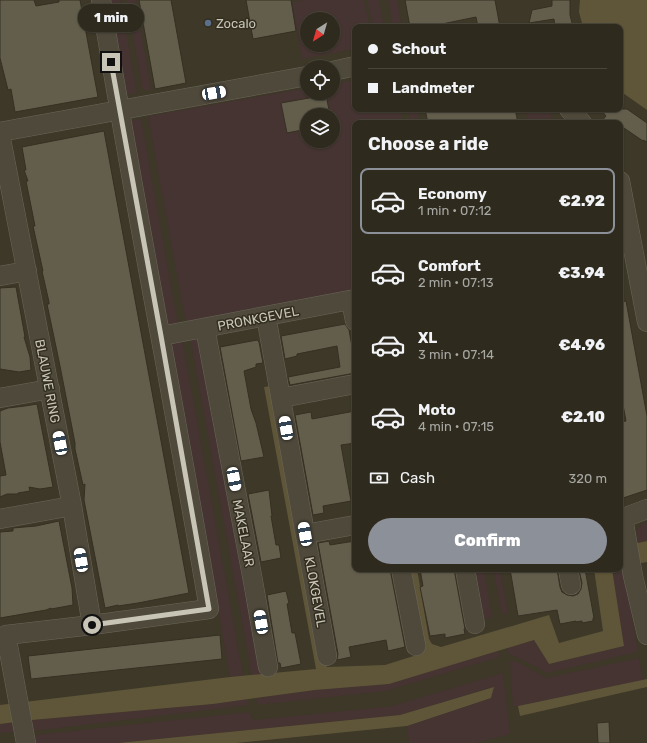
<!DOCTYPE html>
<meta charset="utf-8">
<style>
:root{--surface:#2e2a1d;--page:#3a362a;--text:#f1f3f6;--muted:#a7a7a4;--line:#49463b;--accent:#8c9099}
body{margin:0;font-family:Rubik,sans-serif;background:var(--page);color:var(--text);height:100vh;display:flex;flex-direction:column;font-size:15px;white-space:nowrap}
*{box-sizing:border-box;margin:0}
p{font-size:13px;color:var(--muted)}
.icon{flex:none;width:22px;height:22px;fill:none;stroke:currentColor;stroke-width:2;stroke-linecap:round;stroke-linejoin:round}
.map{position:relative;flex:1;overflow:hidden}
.side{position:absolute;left:352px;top:120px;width:271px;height:452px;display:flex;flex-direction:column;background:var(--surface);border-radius:8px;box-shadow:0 1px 3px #0004,0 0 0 1px var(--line)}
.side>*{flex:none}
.hud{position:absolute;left:352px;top:24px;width:271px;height:88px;border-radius:8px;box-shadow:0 1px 3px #0004,0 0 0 1px var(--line);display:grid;align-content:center;height:88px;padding:0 16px;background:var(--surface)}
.needle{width:26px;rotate:217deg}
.controls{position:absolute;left:300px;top:12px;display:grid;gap:8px}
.controls a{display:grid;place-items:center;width:40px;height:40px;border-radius:50%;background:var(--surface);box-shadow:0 1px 3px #0004,0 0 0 1px var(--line);font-size:20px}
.end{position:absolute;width:18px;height:18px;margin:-9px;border:5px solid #c8c5b7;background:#111;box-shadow:0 0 0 2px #111}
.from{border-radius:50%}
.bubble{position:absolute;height:28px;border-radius:14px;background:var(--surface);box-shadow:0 1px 3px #0004,0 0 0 1px var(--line);font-size:13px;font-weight:800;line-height:28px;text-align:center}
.car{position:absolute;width:12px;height:24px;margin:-12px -6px;border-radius:5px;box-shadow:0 0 3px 1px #0007;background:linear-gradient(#fff 24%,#345 0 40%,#fff 0 76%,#345 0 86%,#fff 0)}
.hud b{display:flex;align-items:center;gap:14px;height:38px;font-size:15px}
.hud b+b{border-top:1px solid var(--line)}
.hud i{width:10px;height:10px;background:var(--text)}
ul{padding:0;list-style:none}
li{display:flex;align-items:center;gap:12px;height:66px;margin:0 8px 6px;padding:0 8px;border:2px solid transparent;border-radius:8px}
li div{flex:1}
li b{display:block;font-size:15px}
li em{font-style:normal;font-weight:800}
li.on{border-color:var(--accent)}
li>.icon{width:36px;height:36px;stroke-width:1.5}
h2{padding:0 16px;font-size:18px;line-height:48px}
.pay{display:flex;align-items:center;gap:10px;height:44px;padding:0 16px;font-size:15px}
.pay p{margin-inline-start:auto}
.primary-button{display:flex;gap:8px;margin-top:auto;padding:8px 16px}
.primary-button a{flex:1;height:46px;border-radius:24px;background:var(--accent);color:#fff;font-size:16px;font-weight:800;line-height:46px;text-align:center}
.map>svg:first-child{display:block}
</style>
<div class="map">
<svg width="647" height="743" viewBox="0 0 647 743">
<rect width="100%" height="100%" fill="#3d3827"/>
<path fill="#453431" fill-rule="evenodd" d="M107,0H120L137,93L125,95Z
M126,0H136L151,90H143Z
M304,0H364L370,27H355V49L302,59L292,2ZM307,19H333V45H307Z
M367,0H379L384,27H373Z
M388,0H397L402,27H393Z
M355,80V109H400L403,123H355V293L186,324L148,116L307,88V93H333V84ZM307,115H333V141H307Z
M408,109H417L419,123H410Z
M525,109H547L552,116L548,123H528Z
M141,119L178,325L167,327L129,121Z
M201,335L265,675L252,676L190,337Z
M182,339L243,676L230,677L171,341Z
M647,522V541L638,543L636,531L642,524Z
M623,566L638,652L547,673L521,659L509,654L507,648L534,640L549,664L624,646L612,569H620V567Z
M472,569H484L492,617L482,620Z
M493,569H500L508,613L502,614Z
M498,651L500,657L386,691L257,705L256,698L315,690L461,662Z
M639,658L643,680L513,707L510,662L516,661L546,678Z
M503,673L510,734L476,743H409L407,726L491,698L493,687L400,715L118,743H36L35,735L249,712L254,720L392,706Z
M247,699L249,705L33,731L32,720L213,704Z
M12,723L14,732L0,733V724Z"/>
<path fill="#5f5539" d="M580,0H647V110L620,91V27H583L579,12Z
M272,386L327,667L385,665L420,654L422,649L408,569H417L429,639L432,644L441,647L549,615L559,643L603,631L594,569H612L624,646L549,664L534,640L389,684L315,690L213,704L32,720L0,724V705L230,677L316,669L264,387Z
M647,541V562L620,567V547Z
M647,679V687L520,716L518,706Z
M494,687L491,698L407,726L236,743H118L400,715Z"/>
<path fill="#635e4c" stroke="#353022" d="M0,0H34L36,6L59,2V0H80L98,97L15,112L11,89L8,90L0,58Z
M139,0H171L186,83L155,89Z
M246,0H291L296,31L253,39Z
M405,0H495L500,27H478L476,17L437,25V27H410Z
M552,0H570V15L573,27H555L554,19L529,23L532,10L552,6Z
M326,95L330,115H307V129L287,133L281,103Z
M425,109H515L518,123H472V121L463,123H428Z
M600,109H627L647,123V142L643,140V141L624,128L623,129L620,126V123H600L606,116Z
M104,131L189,593L138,603L118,606V605L105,608L84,500L85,484L83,485L75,449V443L60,366L47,304H49V302L42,271H43L33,226H35L26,181H28L24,170H26L22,147Z
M16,287L25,337H24L30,357L31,370L19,372L0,369V288Z
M626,301L647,416V490L620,499V422L626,421L620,389V302Z
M345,324L349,330L355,363V373L290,385L288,377L340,367L337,346L297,354V356L285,359L281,336Z
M257,340L259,342L263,363L256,364V367L244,371L251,409L256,423L264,457L241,461L220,347Z
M37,404L53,487L40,489L29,487L30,491L18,493V494H7L0,497V476L6,475L0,442V411L8,408L25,406Z
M355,411V443L341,445L351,501L323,506L324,513L313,515L295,415L311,412L312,419Z
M269,490L272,516H271L276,545H279L281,558L261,562L248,494Z
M59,521L72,588L73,605L51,609V608L46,610L0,618V532L13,531V528L36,526Z
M329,541L330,545L355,541V569H390L405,647L388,651L386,640L349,647L351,657L337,660L338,654L318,543Z
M420,569H454L465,629H464L465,634L445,638V634L430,636L420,587L423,586Z
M510,569H557L560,587L562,592L567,595L573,596L578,594L581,589L582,583L579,570L585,569L594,618H593V621L582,623V621L576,622V621L560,624L557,610L518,616Z
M286,591L289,603L287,604L292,633H295L301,664L281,668L280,663H278L267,595Z
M220,635L222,659L31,679L28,656Z
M609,722L610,743H598L597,723Z"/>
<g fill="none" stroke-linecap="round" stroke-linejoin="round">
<defs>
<path id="minor" d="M333,71L355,66
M569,109L582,123
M0,132L307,76
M0,134L72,506L92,625L6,635L26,743
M620,181L647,322
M0,276L27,271
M351,300L355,321
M266,316L327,656
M205,328L253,581L268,667
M161,336L355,299
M0,398L50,389
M281,398L355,384
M647,509L623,518L633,576L647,635
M0,519L72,506
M305,534L355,525
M401,569L416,646
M465,569L475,624
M568,569L571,585
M92,625L209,609C175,406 134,204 101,0"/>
</defs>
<use href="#minor" stroke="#6b6759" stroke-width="20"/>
<use href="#minor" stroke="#4e493b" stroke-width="19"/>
</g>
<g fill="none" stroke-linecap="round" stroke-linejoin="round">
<path stroke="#c8c5b7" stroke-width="5" d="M92,625L209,609L161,336L111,62"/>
</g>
<circle fill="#5c6f8a" stroke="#332e20" stroke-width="1.5" cx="208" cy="23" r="4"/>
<g text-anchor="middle" stroke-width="3" stroke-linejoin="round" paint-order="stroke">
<g font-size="13" fill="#c8c5b7" stroke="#332e20" text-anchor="start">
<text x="216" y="28">Zocalo</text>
</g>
<g font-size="13" fill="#c8c5b7" stroke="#332e20">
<text transform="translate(258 318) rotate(-11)" y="5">PRONKGEVEL</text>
<text transform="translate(48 381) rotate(79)" y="5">BLAUWE RING</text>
<text transform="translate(244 533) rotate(79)" y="5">MAKELAAR</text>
<text transform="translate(316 592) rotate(80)" y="5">KLOKGEVEL</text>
</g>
</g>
</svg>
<div class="controls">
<a><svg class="needle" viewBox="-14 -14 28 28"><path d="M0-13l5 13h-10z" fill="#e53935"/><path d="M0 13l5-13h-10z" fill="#a7a7a4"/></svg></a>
<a><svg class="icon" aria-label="locate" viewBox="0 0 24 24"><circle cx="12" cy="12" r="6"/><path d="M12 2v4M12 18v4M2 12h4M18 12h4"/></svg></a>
<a><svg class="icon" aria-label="layers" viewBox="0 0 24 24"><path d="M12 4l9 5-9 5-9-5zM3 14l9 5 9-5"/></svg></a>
</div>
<i class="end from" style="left:92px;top:625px"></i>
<i class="end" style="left:111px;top:62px"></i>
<div class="bubble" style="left:78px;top:4px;width:66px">1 min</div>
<i class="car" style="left:214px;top:93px;rotate:80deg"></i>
<i class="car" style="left:286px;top:428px;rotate:350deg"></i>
<i class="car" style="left:60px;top:443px;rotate:349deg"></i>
<i class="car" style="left:234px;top:479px;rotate:169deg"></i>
<i class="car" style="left:305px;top:534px;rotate:350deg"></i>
<i class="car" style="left:81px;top:560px;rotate:350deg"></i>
<i class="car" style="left:261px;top:622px;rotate:350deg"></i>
<div class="hud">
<b><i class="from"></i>Schout</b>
<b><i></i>Landmeter</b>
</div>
<section class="side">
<h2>Choose a ride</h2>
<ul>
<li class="on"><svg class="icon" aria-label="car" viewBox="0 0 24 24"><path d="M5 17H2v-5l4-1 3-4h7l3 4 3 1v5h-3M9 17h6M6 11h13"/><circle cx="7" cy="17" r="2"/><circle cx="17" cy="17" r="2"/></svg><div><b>Economy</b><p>1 min · 07:12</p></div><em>€2.92</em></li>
<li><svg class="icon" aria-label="car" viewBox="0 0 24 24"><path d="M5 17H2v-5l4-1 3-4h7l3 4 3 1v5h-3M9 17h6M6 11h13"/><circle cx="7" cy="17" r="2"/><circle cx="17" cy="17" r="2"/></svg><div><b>Comfort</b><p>2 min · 07:13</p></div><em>€3.94</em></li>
<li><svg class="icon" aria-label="car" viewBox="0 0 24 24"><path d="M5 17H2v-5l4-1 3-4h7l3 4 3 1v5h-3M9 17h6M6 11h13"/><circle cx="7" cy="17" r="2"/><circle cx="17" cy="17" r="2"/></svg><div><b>XL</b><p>3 min · 07:14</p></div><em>€4.96</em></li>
<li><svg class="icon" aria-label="car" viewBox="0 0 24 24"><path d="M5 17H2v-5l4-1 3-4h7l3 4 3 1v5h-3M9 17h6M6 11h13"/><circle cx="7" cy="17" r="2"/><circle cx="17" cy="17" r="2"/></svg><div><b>Moto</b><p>4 min · 07:15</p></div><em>€2.10</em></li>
</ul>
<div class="pay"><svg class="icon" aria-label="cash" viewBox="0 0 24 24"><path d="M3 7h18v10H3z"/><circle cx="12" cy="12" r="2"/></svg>Cash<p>320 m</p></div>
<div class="primary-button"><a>Confirm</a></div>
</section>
</div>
